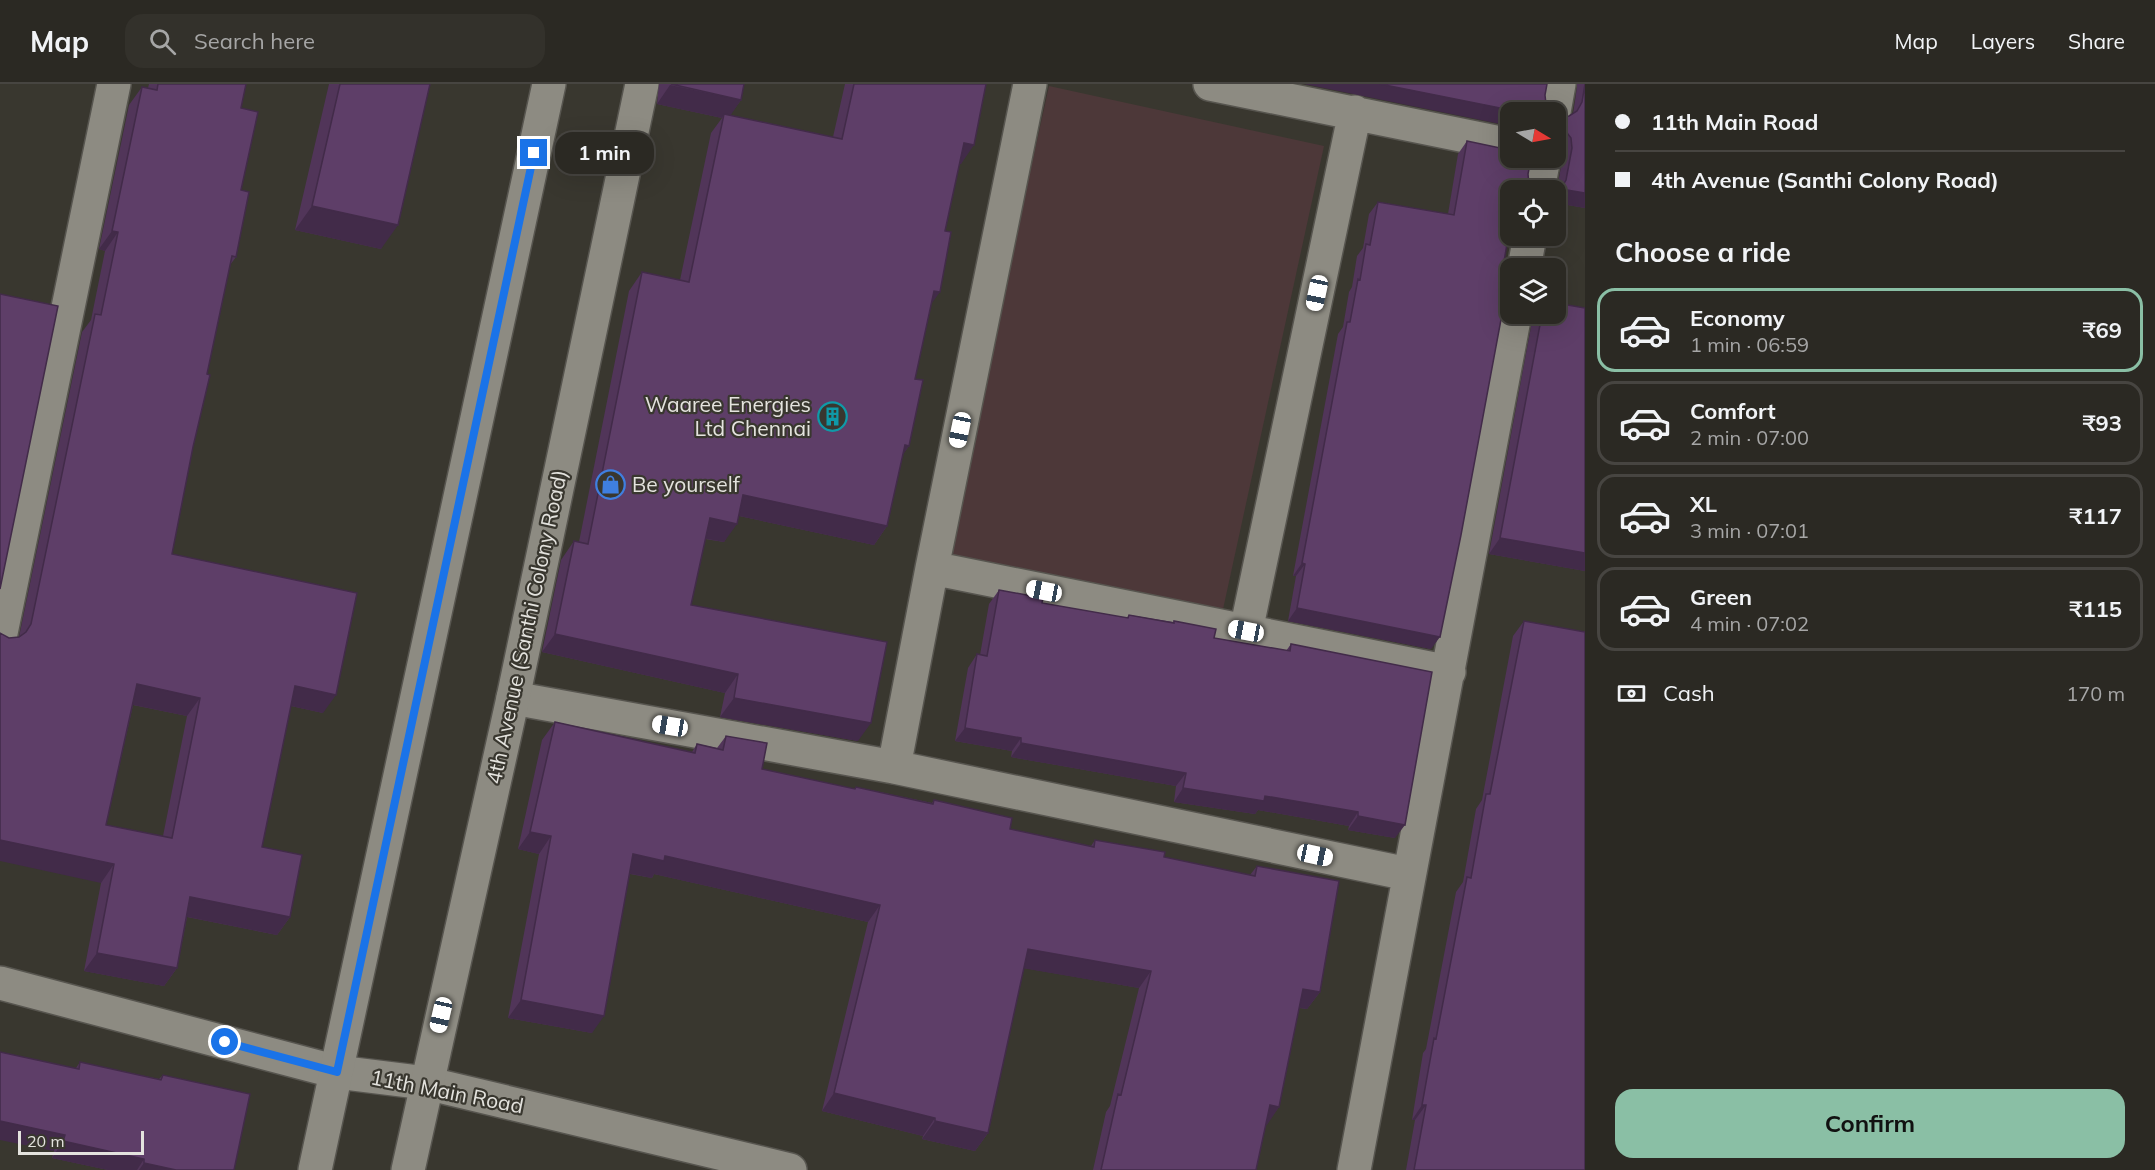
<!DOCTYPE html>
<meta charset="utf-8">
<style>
:root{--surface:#2b2923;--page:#33312b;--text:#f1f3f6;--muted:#a6a6a6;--line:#474541;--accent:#8abfa5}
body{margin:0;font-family:Mulish,sans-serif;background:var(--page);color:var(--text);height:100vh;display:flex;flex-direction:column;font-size:22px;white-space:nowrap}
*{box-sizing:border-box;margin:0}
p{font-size:20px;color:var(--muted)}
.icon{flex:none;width:33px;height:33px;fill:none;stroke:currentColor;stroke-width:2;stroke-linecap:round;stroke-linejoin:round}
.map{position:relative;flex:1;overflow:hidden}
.side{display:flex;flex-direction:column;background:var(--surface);width:570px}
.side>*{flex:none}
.top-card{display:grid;align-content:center;height:132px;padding:0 30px;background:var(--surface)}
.needle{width:39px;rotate:100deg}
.controls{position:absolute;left:1500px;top:18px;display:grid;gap:12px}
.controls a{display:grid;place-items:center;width:66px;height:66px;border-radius:12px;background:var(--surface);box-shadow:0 6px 24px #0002,0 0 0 2px var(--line);font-size:30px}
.scale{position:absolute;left:18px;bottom:15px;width:126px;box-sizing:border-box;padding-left:6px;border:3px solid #e4e3de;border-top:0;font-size:16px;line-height:21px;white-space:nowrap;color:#e4e3de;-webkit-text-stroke:4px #39372f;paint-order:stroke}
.end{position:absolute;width:27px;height:27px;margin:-14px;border:8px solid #1a73e8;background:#fff;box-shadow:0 0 0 3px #fff}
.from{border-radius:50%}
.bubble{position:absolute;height:42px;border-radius:18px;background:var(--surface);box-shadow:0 6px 24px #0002,0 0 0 2px var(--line);font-size:20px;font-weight:700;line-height:42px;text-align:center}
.car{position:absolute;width:18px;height:36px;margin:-18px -9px;border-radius:8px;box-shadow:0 0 4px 2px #0007;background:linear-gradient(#fff 24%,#345 0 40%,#fff 0 76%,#345 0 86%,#fff 0)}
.top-card b{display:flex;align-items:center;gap:21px;height:57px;font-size:22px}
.top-card b+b{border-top:2px solid var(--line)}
.top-card i{width:15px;height:15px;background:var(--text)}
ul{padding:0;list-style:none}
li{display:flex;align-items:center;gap:18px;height:84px;margin:0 12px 9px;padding:0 18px;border:3px solid var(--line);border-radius:18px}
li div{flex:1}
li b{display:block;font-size:22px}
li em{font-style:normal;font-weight:700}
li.on{border-color:var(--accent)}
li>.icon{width:54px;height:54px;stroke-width:1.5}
h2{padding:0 30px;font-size:27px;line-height:72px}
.pay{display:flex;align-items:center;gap:15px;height:66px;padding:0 30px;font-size:22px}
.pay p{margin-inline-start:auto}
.button{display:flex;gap:12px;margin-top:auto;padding:12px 30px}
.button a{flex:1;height:69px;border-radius:18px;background:var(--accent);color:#111;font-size:24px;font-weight:700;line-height:69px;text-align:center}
header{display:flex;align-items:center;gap:36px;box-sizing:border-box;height:84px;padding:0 30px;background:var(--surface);border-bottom:2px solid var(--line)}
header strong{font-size:28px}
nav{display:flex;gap:33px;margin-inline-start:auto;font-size:21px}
.search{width:420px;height:54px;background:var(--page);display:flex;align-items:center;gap:15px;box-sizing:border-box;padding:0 21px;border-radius:18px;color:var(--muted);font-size:22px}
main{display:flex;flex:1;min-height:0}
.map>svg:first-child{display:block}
</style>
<header>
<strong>Map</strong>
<div class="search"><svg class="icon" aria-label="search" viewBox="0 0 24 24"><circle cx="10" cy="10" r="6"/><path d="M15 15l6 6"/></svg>Search here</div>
<nav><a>Map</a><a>Layers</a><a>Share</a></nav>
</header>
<main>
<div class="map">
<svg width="1585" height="1086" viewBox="0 0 1585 1086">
<rect width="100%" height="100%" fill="#39372f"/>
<path fill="#4d3839" d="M1049,2L1324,62L1215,562L939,502Z"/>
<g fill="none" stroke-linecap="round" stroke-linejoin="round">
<defs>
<path id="minor" d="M1210,0L1510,61
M1554,28L1559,0
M1538,106L1544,74
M1524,184L1530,152
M932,484L1449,588
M1246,547L1355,28
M0,554L114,0
M513,614L894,683L1408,790
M894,683L932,484L1030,0
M0,899L337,988L426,999L790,1086
M1354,1086L1515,230"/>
<path id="tertiary" d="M315,1086L549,0
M408,1086L513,614L642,0"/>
</defs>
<use href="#minor" stroke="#57554f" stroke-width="36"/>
<use href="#tertiary" stroke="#57554f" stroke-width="36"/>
<use href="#minor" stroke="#8d8b82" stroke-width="33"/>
<use href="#tertiary" stroke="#8d8b82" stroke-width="33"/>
</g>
<path fill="#513559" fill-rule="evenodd" d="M149,0H246L241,24V106L236,173L230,181L207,290L172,470L323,629L291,622L262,763L290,833L277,851L187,833L177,884L164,902L84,887L101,799L1,550L9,554L19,553L82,248L91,236L105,167L99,165L129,21L142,3L148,4ZM133,621L187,632L163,752L106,741Z
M329,0H430L381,165L295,146Z
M659,0H744L741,16L730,31L833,53L845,0H986L961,80H959L945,147L931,220L915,295L909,362L902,371L887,442L874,461L739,432L724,458L705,455L691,521L858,657L720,633L725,609L542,568L561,476L574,457L579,458L629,207L642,188L680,196L711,49L722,34L657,20Z
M1577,0H1585V124L1556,119V111L1562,77L1561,67L1556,59V31L1561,33L1569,32L1573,30L1577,3Z
M1467,57L1528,90L1529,101L1525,106H1510L1431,565L1288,537L1296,492H1293L1338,250L1343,243L1349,208L1352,203L1357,172L1363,164L1369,130L1378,118L1448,130L1458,70Z
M1585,224V487L1489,470L1533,232L1535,230H1556Z
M999,506L1042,519L1127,534L1129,531L1173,538L1174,537L1214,554L1286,567L1291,560L1395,754L1348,746L1349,742L1258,726L1255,730L1174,718L1176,702L1011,673L1012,667L955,657L968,584L977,570L980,571L989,520Z
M1524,537L1585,1086H1406L1415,1036H1412L1423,969L1426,965L1456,808L1463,798L1476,725L1482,716L1513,552Z
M555,638L692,668L697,660L717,664L726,652L762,685L854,705L856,703L932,719L934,716L1010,745L1091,762L1095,756L1164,773L1250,791L1257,782L1320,908L1307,925L1299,924L1279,1023L1266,1040L1256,1086H1093L1106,1028L1110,1022L1139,904L1024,884L988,1049L975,1067L922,1055L923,1052L822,1027L868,838L654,790L652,794L630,790L592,949L508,934L539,770L518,765L542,656Z
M80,978L159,995L163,991L234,1086H108L52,1074L76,984Z"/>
<path fill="#422b49" d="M1304,0H1380L1520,28H1510V42Z
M670,1L741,16L728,35L724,30L722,34L657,20Z
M964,59L974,61L961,80L951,78Z
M1518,99L1529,101L1525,106H1513Z
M1561,105L1585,109V124L1556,119V113Z
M312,122L398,141L381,165L295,146Z
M112,147L118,148L105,167L99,165Z
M934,207L940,208L926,227Z
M905,361L909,362L896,381Z
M743,411L887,442L874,461L730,430Z
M710,434L737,440L724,458L697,453Z
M1500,454L1585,469V487L1489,470Z
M1302,479L1305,480L1296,492H1293Z
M1297,524L1440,553L1431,565L1288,537Z
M555,550L738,590L725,609L542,568Z
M137,600L200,614L187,632L124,619Z
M295,602L336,611L323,629L282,620Z
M734,614L871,639L858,657L720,633Z
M965,644L1021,654L1012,667L955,657Z
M1021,659L1186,689L1176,702L1011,673Z
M1183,704L1265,712L1358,728L1349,742L1258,726L1255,730L1174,718Z
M1358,732L1405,741L1395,754L1348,746Z
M530,748L551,752L539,770L518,765Z
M0,756L114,780L101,799L0,777Z
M633,770L665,772L880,821L868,838L654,790L652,794L621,788Z
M190,813L290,833L277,851L178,831Z
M1028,865L1151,887L1139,904L1016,883Z
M97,869L177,884L164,902L84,887Z
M1303,905L1320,908L1307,925L1291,922Z
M521,916L604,932L592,949L508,934Z
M834,1009L935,1034L923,1052L822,1027Z
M1270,1021L1279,1023L1267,1041L1257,1039Z
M1422,1021H1426L1415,1036H1412Z
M0,1037L65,1051L53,1067L0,1056Z
M935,1037L988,1049L975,1067L922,1055Z
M63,1057L144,1075L137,1086H108L52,1074Z
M144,1079L176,1086H139Z"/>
<path fill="#5e3e68" stroke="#422b49" stroke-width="1.5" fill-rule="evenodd" d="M158,0H246L241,24L258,28L241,106L249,108L236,173L232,172L207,290L210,291L193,363L172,470L357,509L336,611L295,602L262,763L302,771L290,833L190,813L177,884L97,869L114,780L0,756V549L9,554L19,553L26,548L31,540L95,230L101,231L118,148L112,147L142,3L157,6ZM137,600L200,614L172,754L106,741Z
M340,0H430L398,141L312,122Z
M671,0H744L741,16Z
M854,0H986L974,61L964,59L945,147L951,148L940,208L934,207L915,295L923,296L909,362L905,361L887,442L743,411L737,440L710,434L691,521L887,558L871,639L734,614L738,590L555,550L574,457L588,460L642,188L689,198L724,30L842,55Z
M1380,0H1547L1545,11L1546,20L1551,28H1520Z
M1585,0V109L1561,105L1566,96L1572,64L1571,54L1565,46L1556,42V31L1561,33L1569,32L1577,27L1582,18Z
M1467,57L1510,66V74H1531L1528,90L1529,101L1518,99L1517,106H1510V143L1503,183L1509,184L1504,213L1505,214L1461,451L1440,553L1297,524L1305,480L1302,479L1347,238H1350L1358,195L1360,196L1366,160L1370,161L1378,118L1454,131Z
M0,210L58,222L0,505Z
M1556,219L1585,224V469L1500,454L1542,230H1556Z
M999,506L1043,514L1042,519L1128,534L1129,531L1174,539V537L1216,545L1214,554L1290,567L1291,560L1432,588L1405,741L1358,732V728L1265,712L1264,717L1183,704L1186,689L1021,659V654L965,644L977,570L987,572Z
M1524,537L1585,548V1086H1414L1426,1021H1422L1434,954L1436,955L1467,793L1471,794L1486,710H1490Z
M555,638L695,669L697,660L723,666L726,652L767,659L762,685L855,705L856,703L933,720L934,716L1012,734L1010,745L1094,763L1095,756L1165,768L1164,773L1255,792L1257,782L1339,797L1320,908L1303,905L1279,1023L1270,1021L1256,1086H1101L1118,1010L1121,1011L1151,887L1028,865L988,1049L935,1037V1034L834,1009L880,821L665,772L664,777L633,770L604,932L521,916L551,752L530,748Z
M0,968L79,985L80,978L161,996L163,991L250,1010L234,1086H176L144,1079V1075L63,1057L65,1051L0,1037Z"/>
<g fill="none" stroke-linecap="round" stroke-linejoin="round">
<path stroke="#1a73e8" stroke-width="8" d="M225,958L337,988L534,69"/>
</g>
<defs>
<symbol id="building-ring" viewBox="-11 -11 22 22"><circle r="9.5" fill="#39372f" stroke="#0f9aa8" stroke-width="1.5"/><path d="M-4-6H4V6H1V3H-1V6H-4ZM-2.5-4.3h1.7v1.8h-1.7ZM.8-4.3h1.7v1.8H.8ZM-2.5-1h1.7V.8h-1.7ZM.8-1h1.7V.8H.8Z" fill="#0f9aa8"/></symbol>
<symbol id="shop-ring" viewBox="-11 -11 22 22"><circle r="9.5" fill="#39372f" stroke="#3f7fe0" stroke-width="1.5"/><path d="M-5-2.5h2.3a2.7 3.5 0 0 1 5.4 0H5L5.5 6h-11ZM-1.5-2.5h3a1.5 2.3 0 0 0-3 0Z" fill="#3f7fe0"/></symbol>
</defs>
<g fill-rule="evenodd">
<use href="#building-ring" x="816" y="316" width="33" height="33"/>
<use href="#shop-ring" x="594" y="384" width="33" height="33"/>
</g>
<g text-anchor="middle" stroke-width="4.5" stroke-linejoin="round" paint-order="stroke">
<g font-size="21" fill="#e4e3de" stroke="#39372f" text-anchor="end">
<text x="811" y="328">Waaree Energies<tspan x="811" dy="24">Ltd Chennai</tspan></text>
<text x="632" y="408" text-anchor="start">Be yourself</text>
</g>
<g font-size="21" fill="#e4e3de" stroke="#39372f">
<text transform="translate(527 543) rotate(-78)" y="7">4th Avenue (Santhi Colony Road)</text>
<text transform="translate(447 1008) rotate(11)" y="7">11th Main Road</text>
</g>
</g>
</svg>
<div class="controls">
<a><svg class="needle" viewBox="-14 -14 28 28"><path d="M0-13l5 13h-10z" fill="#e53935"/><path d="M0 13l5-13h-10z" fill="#a6a6a6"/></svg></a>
<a><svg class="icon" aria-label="locate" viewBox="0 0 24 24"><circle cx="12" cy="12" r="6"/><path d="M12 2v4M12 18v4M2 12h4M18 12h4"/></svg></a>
<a><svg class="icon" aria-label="layers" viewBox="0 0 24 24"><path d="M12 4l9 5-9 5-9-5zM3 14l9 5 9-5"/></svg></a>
</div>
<div class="scale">20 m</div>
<i class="end from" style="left:225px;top:958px"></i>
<i class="end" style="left:534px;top:69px"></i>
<div class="bubble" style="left:555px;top:48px;width:99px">1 min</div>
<i class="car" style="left:1317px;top:209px;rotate:192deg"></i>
<i class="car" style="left:960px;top:346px;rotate:192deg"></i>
<i class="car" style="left:1044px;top:507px;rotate:281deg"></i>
<i class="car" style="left:1246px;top:547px;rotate:281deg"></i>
<i class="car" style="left:670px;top:642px;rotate:280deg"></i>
<i class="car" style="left:1315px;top:771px;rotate:102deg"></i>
<i class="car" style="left:441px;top:931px;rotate:193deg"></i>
</div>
<section class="side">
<div class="top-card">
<b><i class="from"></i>11th Main Road</b>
<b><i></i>4th Avenue (Santhi Colony Road)</b>
</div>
<h2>Choose a ride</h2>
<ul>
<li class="on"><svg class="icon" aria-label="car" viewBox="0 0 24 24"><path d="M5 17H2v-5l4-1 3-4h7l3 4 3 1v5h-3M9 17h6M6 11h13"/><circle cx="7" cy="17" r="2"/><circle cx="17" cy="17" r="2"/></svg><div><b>Economy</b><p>1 min · 06:59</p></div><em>₹69</em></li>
<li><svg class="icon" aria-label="car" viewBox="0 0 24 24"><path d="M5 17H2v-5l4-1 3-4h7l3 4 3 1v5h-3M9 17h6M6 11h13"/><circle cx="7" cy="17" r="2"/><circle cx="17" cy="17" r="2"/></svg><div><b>Comfort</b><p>2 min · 07:00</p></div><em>₹93</em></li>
<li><svg class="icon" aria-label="car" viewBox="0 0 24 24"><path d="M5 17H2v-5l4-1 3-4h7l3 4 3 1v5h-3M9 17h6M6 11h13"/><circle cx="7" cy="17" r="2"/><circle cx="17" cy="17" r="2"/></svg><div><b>XL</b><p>3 min · 07:01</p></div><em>₹117</em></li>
<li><svg class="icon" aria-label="car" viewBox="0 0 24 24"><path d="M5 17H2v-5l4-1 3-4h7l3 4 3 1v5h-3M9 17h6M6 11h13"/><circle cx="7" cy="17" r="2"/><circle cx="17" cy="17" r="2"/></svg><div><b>Green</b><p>4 min · 07:02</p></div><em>₹115</em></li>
</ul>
<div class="pay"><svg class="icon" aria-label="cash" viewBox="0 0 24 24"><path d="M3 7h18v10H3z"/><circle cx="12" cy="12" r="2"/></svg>Cash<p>170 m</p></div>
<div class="button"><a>Confirm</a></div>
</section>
</main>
